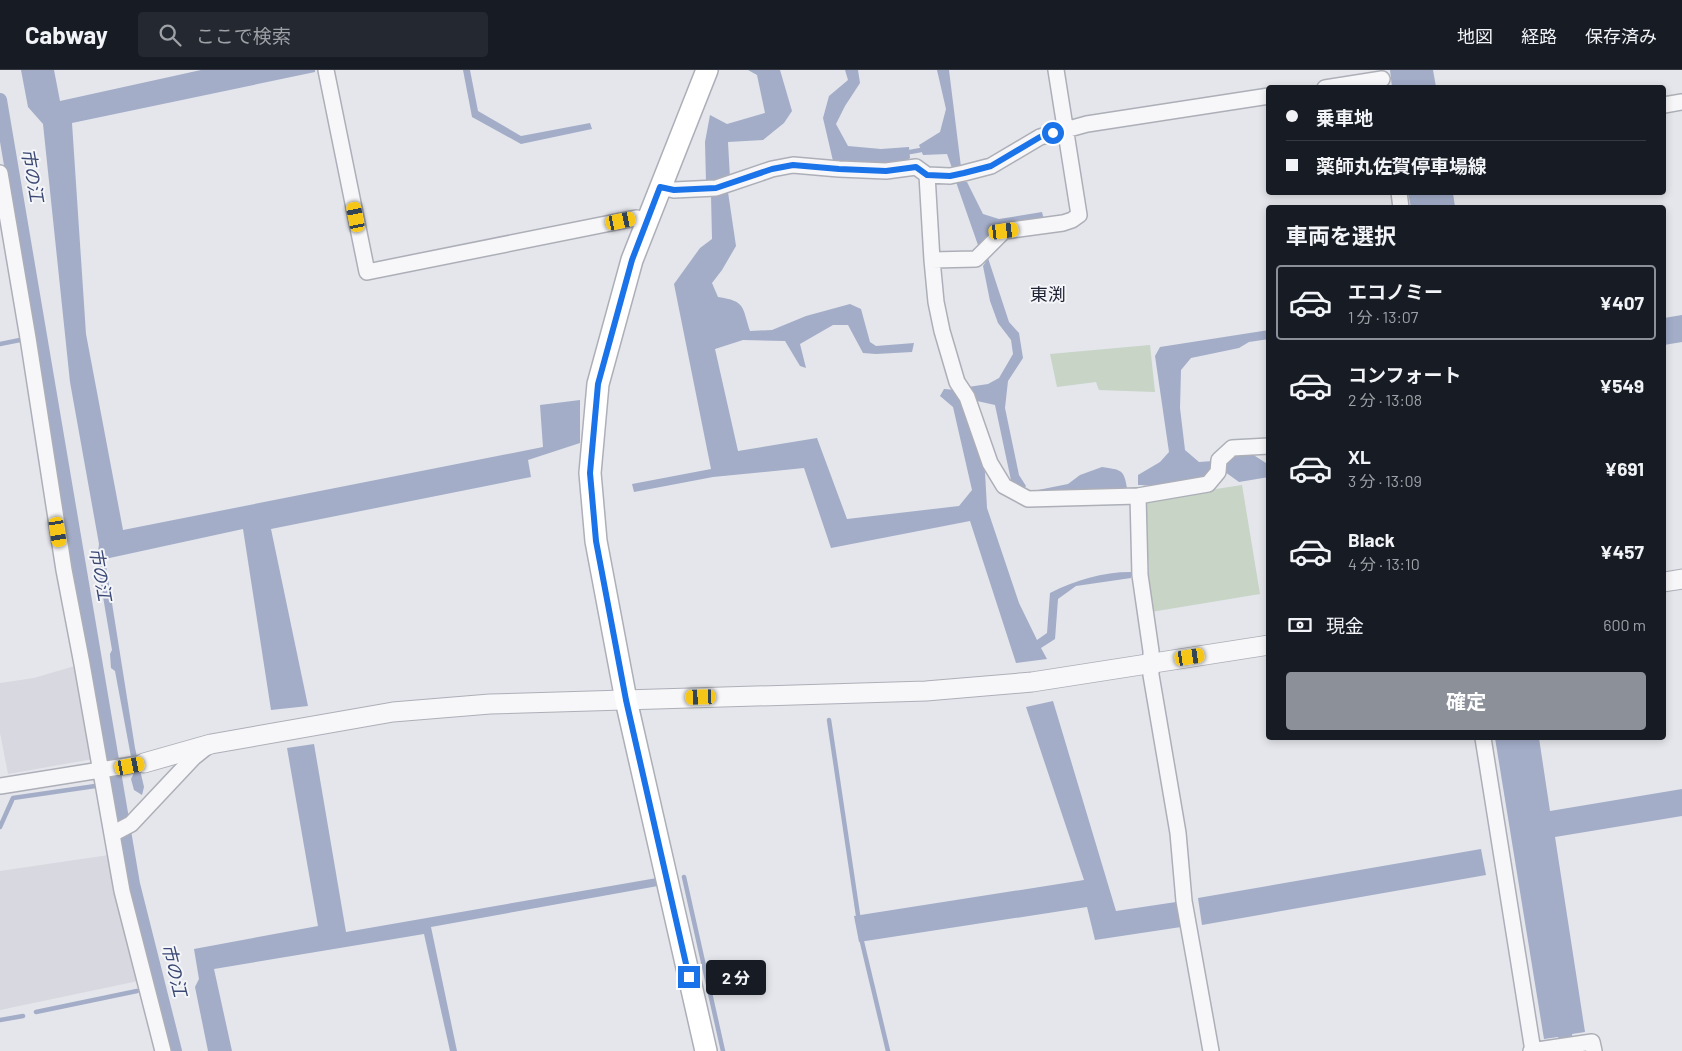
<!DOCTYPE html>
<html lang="ja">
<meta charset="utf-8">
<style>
:root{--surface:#171b24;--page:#242831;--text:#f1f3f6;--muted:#9ea1a6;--line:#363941;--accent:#8c9099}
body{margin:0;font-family:Barlow,"Noto Sans JP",sans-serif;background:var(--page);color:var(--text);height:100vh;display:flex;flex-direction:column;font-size:19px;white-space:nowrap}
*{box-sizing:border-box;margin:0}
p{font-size:16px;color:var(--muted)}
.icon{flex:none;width:28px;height:28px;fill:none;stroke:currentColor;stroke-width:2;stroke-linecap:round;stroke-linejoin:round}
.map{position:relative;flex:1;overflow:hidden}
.side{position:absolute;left:1266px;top:135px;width:400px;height:535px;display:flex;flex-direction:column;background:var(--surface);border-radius:5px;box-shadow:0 2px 8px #0003}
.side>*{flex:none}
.top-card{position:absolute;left:1266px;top:15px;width:400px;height:110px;border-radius:5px;box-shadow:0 2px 8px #0003;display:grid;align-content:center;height:110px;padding:0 20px;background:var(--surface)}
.end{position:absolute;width:22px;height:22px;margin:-11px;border:6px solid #1a73e8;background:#fff;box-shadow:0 0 0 2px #fff}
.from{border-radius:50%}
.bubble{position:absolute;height:35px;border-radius:5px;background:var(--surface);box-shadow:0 2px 8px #0003;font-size:16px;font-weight:700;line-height:35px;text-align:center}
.car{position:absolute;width:15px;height:30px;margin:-15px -8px;border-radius:6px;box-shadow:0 0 4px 1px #0007;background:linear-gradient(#f5c518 24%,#345 0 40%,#f5c518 0 76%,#345 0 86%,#f5c518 0)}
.top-card b{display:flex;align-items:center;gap:18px;height:48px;font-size:19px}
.top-card b+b{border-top:1px solid var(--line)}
.top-card i{width:12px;height:12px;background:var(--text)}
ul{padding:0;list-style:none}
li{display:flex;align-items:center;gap:15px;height:75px;margin:0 10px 8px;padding:0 10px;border:2px solid transparent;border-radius:5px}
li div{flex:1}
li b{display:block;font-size:19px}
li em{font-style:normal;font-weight:700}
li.selected{border-color:var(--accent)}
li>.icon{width:45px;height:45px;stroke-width:1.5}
h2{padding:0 20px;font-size:22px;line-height:60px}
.pay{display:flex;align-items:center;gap:12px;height:55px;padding:0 20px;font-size:19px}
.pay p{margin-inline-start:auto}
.cta{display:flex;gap:10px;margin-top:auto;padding:10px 20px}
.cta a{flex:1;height:58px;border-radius:5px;background:var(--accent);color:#fff;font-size:20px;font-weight:700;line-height:58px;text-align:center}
header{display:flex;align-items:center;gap:30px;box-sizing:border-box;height:70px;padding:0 25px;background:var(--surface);border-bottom:1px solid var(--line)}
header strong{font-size:24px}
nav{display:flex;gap:28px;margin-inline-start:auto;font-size:18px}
.search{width:350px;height:45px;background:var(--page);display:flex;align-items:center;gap:12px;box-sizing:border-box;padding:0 18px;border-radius:5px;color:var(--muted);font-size:19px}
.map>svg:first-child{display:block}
</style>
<header>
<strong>Cabway</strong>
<div class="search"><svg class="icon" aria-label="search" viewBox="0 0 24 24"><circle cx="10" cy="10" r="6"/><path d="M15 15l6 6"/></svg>ここで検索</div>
<nav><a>地図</a><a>経路</a><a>保存済み</a></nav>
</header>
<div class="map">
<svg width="1682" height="981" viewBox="0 0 1682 981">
<rect width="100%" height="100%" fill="#e4e6eb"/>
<path fill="#d7d8e0" d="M78,595L93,689L8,704L0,663V613L34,608Z
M109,785L138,911L0,940V801Z"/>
<path fill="#c7d4c6" d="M1150,275L1155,322L1099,320L1096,312L1057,317L1050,284Z
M1242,415L1260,524L1151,542L1145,430Z"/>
<path fill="#a3adc8" d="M21,0H54L60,31L201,0H315V2L72,53L86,264L123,460L543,377L540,335L580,330V373L528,390L531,407L271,459L308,636L271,640L243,459L105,489L135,678L144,717L142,725L134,720L131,709L134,703L115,601L111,598L110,584L112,580L97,491L99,474L70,312L43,54L28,37Z
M463,0H470L478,41L521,66L590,53L592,59L521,74L472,47Z
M748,0H780L792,41L784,53L763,70L728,72L730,108L706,112L705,72L710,45L727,54L765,43L757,5Z
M845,0H858L860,13L845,36L836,54L848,76L881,79L909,77L910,88L902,93L854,96L833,91L823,48L829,26L848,10Z
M937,0H949L961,97L952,98L947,84L923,85L919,75L940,62L946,39Z
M1390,0H1433L1436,17H1392Z
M956,112H967L983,144L999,149L1042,142L1044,150L979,178Z
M728,122L736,176L722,200L712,213L718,227C746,231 742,237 750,261L772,260L806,246L850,234L861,239L870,272L876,276L914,273L912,282L876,284L863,283L848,255H833L800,274L806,298L800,296L785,271L743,270L715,279L738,381L817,368L847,449L959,436L972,420L953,337L940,326L944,319L957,320L965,336L985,402L987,438L1019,533L1037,570L1047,563L1050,523C1076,510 1102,502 1131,502V508L1076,516L1058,529L1055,569L1041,578L1047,589L1016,593L970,451L831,478L804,398L713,407L634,422L632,414L711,399L674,214L700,178L712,169L711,125Z
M1408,123H1453L1455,137H1411Z
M988,188L1009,252L1019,263L1023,288L1008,311L1005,338L1019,405L1026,416L1022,422L1012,415L995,335L977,331L968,317L988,314L999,308L1013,284L1011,270L998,253L990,231L983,196Z
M1682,245V272L1664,275V248Z
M1269,260V269L1249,272L1239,278L1191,288L1181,300L1180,338L1185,380L1199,392L1213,391C1211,399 1206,408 1197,412C1190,416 1148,416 1138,415V405L1160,392L1169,382L1155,286L1160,277Z
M1239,384H1252L1269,395V407L1239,412L1221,399L1222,391Z
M1102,397C1121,400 1124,399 1127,418L1088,426L1038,423V420L1068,414L1080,405Z
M1053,631L1116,841L1176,832L1181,857L1095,870L1087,837L859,872L854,846L1084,810L1026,637Z
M1495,668H1539L1550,741L1682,719V746L1555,767L1585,962L1572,964L1575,981H1561L1558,967L1544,969Z
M314,674L346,862L657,808L658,816L431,857L457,981H450L424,864L214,899L232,981H208L195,917L199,909L194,879L318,856L287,678Z
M1481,779L1486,805L1202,855L1198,828Z"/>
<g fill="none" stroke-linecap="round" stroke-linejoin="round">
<path stroke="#a3adc8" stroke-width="4.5" d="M0,48L3,47
M910,82L921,80
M0,274L20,270
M829,650L858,845
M0,757L13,728L116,713
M684,807L723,981
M862,872L888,981
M36,942L137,921
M0,950L23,946"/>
<path stroke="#a3adc8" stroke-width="14" d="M0,30L133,814L175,981"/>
<defs>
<path id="minor" d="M326,0L367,202L636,148L647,150
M1325,18L1382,9
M1664,35L1682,32
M0,103L28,268L64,500L82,594L122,821L163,981
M927,105L932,190L936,232L942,261L957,312L967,327L990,393L1004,416L1028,429L1138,426L1208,414L1218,402L1219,390L1232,378L1269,376
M661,117L674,120L716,118L772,99L793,95L839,99L886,101L916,97L927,105L950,106L964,103L991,96L1040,67L1087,54L1269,26
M1399,122L1401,138
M932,190L976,189L1004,161L1063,153L1072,150L1079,145L1056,0
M1138,426L1140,505L1151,581V605L1178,763L1184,831L1211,981
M1483,668L1533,981
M0,716L144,693
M112,764L131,754L193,688L208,676
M1531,981L1592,972L1594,981"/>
<path id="tertiary" d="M1664,512L1682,509
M144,693L211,674L393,642L490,634L926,621L1032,612L1269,575"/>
<path id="secondary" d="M706,981L626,630L596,471L590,403L598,314L632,190L707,0"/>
</defs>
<use href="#minor" stroke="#adafb8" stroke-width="18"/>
<use href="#tertiary" stroke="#adafb8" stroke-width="21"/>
<use href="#secondary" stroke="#adafb8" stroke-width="24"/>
<use href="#minor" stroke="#f7f7f9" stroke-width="15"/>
<use href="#tertiary" stroke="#f7f7f9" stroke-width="19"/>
<use href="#secondary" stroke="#fff" stroke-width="21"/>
</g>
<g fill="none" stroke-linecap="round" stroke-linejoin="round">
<path stroke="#1a73e8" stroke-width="6" d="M689,907L626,630L596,471L590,403L598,314L632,190L660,117L674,120L716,118L772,99L793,95L839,99L886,101L916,97L927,105L950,106L964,103L991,96L1040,67L1053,63"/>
</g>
<g text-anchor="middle" stroke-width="4" stroke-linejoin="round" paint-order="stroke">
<g font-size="18" font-style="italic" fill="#3a4873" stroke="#f4f5f8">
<text transform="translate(32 105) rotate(80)" y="6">市の江</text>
<text transform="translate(100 504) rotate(80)" y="6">市の江</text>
<text transform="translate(174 900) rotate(76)" y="6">市の江</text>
</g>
<g font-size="18" fill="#1f2233" stroke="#f4f5f8">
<text x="1048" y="231">東渕</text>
</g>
</g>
</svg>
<i class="end from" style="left:1053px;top:63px"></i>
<i class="end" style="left:689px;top:907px"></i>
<div class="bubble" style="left:706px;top:890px;width:60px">2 分</div>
<i class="car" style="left:356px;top:147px;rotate:349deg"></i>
<i class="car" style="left:621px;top:151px;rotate:78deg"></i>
<i class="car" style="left:1004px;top:161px;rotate:83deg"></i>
<i class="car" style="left:58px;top:462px;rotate:171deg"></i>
<i class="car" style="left:1190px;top:587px;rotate:81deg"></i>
<i class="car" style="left:701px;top:627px;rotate:268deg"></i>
<i class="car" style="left:130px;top:696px;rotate:79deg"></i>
<div class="top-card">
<b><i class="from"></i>乗車地</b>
<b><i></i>薬師丸佐賀停車場線</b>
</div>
<section class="side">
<h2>車両を選択</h2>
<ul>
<li class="selected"><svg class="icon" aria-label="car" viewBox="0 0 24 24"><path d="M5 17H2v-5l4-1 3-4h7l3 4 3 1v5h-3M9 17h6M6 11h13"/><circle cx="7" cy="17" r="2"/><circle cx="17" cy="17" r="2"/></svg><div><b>エコノミー</b><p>1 分 · 13:07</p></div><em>¥407</em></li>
<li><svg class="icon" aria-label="car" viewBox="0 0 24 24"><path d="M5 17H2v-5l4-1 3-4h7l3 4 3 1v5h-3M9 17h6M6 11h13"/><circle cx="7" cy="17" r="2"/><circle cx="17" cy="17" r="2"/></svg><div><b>コンフォート</b><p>2 分 · 13:08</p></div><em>¥549</em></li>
<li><svg class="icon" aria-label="car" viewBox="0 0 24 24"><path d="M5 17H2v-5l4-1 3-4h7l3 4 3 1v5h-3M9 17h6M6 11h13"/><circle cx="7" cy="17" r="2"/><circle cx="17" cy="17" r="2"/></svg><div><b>XL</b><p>3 分 · 13:09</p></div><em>¥691</em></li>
<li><svg class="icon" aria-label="car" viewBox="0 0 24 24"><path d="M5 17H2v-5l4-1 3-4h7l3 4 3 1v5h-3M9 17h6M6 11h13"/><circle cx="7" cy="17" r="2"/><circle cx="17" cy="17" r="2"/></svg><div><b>Black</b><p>4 分 · 13:10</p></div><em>¥457</em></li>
</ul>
<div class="pay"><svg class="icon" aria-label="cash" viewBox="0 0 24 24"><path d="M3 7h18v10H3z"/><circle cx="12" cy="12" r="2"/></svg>現金<p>600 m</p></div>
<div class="cta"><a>確定</a></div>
</section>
</div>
